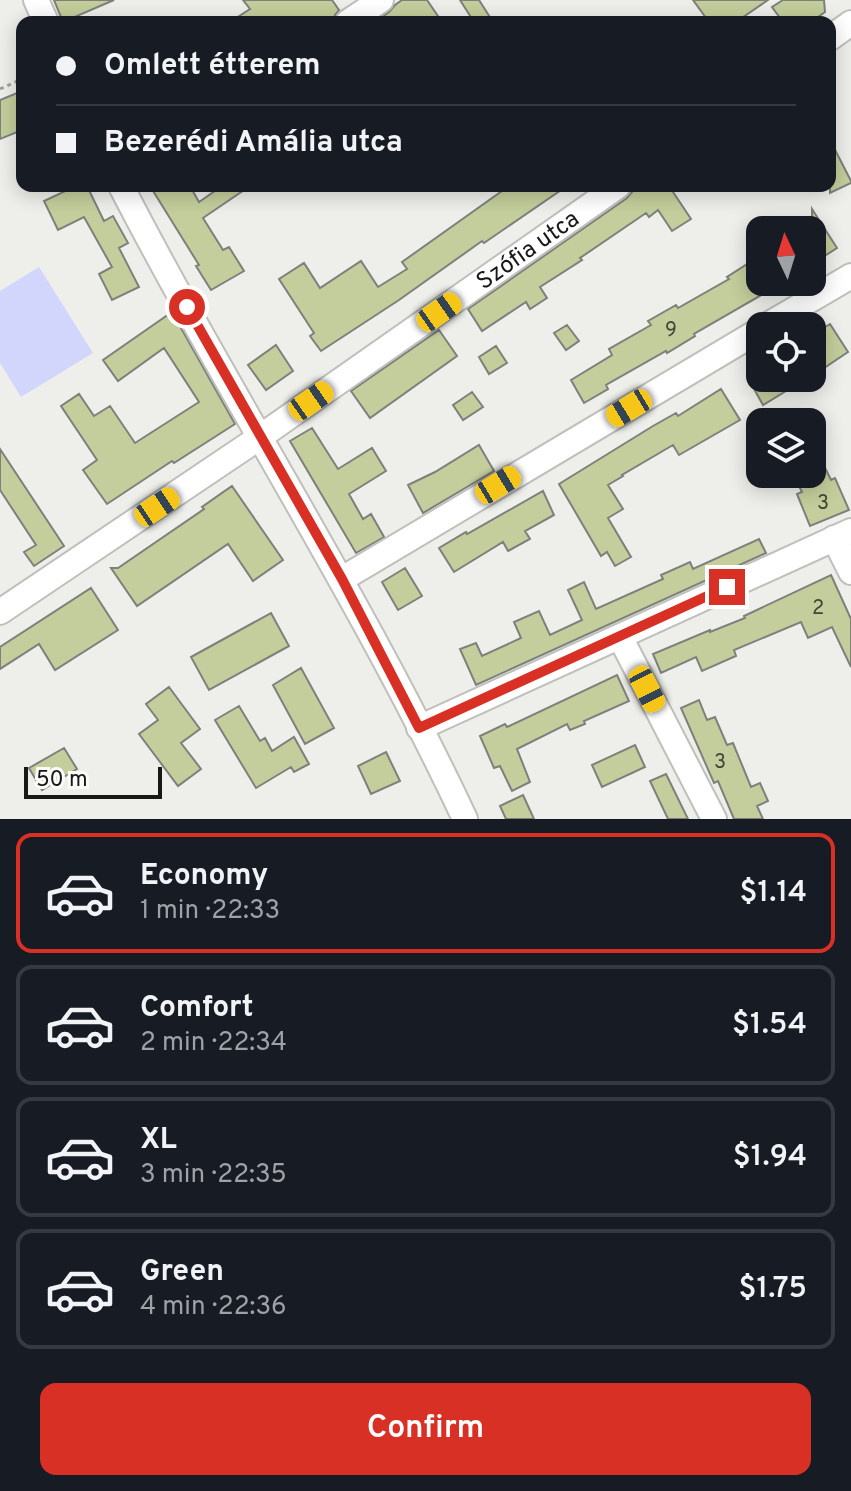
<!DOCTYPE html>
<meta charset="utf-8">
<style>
:root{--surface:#171b24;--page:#242831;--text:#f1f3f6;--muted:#9ea1a6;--line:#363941;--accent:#d93025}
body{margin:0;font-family:Overpass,sans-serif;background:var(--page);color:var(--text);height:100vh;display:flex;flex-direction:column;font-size:30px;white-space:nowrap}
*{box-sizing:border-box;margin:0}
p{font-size:26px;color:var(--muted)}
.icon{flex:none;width:44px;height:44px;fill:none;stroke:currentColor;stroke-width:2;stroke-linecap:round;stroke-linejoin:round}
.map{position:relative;height:819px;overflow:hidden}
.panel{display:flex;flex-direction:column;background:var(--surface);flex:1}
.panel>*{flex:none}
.banner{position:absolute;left:16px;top:16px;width:820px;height:176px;border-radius:16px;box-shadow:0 4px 20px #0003;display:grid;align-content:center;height:176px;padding:0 40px;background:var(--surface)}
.needle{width:52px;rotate:356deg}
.fabs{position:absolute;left:746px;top:216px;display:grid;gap:16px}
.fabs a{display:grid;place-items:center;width:80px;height:80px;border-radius:16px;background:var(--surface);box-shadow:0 4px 20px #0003;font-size:40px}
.scale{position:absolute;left:24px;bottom:20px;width:138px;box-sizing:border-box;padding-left:8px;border:4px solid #181817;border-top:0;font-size:22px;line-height:28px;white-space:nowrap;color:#181817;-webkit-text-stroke:6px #fbfcf8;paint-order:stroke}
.end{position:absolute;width:36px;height:36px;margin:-18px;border:10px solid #d93025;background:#fff;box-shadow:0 0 0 4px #fff}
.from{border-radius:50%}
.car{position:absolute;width:24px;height:48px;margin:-24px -12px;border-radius:10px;box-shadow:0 0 6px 2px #0007;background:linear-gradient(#f5c518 24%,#345 0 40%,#f5c518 0 76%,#345 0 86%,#f5c518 0)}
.banner b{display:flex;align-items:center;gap:28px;height:76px;font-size:30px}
.banner b+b{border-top:2px solid var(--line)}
.banner i{width:20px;height:20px;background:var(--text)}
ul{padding:14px 0 0;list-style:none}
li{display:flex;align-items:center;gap:24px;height:120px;margin:0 16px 12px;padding:0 24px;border:4px solid var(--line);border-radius:16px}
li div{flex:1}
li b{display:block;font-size:30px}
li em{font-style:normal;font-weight:600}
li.active{border-color:var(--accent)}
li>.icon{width:72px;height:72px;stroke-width:1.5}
.action{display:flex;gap:16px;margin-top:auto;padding:16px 40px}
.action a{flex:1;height:92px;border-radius:16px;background:var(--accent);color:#fff;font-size:32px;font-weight:600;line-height:92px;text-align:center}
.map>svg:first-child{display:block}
</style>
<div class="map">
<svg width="851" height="819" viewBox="0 0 851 819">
<rect width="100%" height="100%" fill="#eeefeb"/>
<path fill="#d2d6fc" d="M39,267L93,353L21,397L0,363V291Z"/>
<path fill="#c3ce9c" stroke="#7f807c" stroke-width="2" d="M54,0H114L63,22Z
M243,0H332L339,10L335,15L333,22H230L250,9Z
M402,0H427L442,22H375L389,12L395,5Z
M460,0H479L493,22H474Z
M693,0H768L736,22H709Z
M783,0H824L825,12L811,22H783L772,7Z
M22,91V130L0,139V100Z
M830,140L851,181V183L830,193Z
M76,186H87L104,221L113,216L128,243L119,248L139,287L112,300L99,274L112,267L84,217L58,230L44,201Z
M150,186H190L199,202L222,186H250L203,218L223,250L229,247L244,271L211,290L196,266L199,265Z
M509,186H567L484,243L482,241L399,300L321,351L310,336L314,333L279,279L304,263L320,288L361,261L378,287L407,269L402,262Z
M633,186H669L691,219L672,231L658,210L649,217L646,213L580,258L582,260L540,287L547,298L530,309L526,302L482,331L468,309L627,198L632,192Z
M812,209L837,248L812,264Z
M752,261L760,275V282H765L770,290L694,334L695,336L667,353L666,351L606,385L608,389L584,403L571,380L612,355L609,349L651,325L648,321L676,305L678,308L729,279L727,277Z
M172,312L235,424L174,463L172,461L107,504L83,470L97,460L61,406L79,394L94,416L110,406L135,443L199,402L164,348L118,381L103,360Z
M830,324L848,352L821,370L812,356V335Z
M567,325L579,341L566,350L554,333Z
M439,330L457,356L370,418L351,391Z
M276,345L293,371L266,390L248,365Z
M496,346L507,363L489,374L479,357Z
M748,378H785L791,388L763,405Z
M721,389L740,420L679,455L673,445L622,475L623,476L608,485L623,509L608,518L631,557L615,566L607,552L601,556L559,484L653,426L676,413L678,416Z
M472,392L483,407L463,420L453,405Z
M312,428L338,469L372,448L386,471L349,494L363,519L371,514L384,537L356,553L290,441Z
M812,441L831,480L835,478L849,510L810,526L797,494L802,492L793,474H812Z
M479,445L494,471L423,513L408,485L435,472Z
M0,449L64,546L34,566L24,552L36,545L0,490Z
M232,486L283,560L253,581L228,544L137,606L111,568H118L204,509L202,507Z
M543,491L554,515L525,531L530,539L508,551L503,542L454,572L439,548L466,532L467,534Z
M759,539L766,553L476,685L460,649L476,643L482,656L521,638L514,622L539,611L550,635L582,620L568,590L584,582L596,609L663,579L661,575L690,562L693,569Z
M405,568L422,596L398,610L382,582Z
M831,575L851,619V667L832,627L808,638L801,622L734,650L736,656L702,671L696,657L661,673L653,654L710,630V632L745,618L744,616Z
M91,588L118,630L55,670L39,644L0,669V647Z
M271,613L289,646L209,690L191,657Z
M301,668L334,728L305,744L273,685Z
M617,675L629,701L584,721L585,724L570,730L567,724L517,749L530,782L512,791L500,766L494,768L480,736L505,724L507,727Z
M169,687L200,729L181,743L201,769L178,786L139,734L158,720L146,704Z
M699,700L707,720L715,717L727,745L733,743L751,787L760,783L768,801L757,806L763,819H734L718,781L714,783L681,708Z
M239,706L260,741L265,738L272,751L294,737L309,764L294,772L291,767L256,788L215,720Z
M635,745L645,767L602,787L592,765Z
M64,748L77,769L42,790L29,768Z
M386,752L400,781L371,794L358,766Z
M666,774L688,819H668L650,781Z
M523,795L534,819H506L500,806Z"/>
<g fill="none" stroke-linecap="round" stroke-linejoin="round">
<defs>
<g id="minor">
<path d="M36,0L46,22"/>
<path d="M348,22L381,0"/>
<path d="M830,38L851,23"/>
<path d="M121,186C231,399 363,601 465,819"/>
<path d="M766,326L851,276"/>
<path d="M834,538L851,572"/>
<path d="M342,579L760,330"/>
<path id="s1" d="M0,612L260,437L618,186"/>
<path d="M620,637L714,819"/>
<path d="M419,728L851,531"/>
</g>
</defs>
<use href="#minor" stroke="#bfc0bc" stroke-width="28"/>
<path stroke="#9fa09d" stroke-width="3" stroke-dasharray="4 4" stroke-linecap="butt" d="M0,89L22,79"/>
<use href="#minor" stroke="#fff" stroke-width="24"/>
</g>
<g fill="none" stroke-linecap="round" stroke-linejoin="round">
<path stroke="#d93025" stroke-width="10" d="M187,307L342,579L419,728L727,587"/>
</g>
<g text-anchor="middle" stroke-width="6" stroke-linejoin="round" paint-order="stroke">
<g font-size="20" fill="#434638">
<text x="671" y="336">9</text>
<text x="823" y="509">3</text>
<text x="818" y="614">2</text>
<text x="720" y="768">3</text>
</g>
<g font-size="24" fill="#181817" stroke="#fbfcf8">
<text dy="8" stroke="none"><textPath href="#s1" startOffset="640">Szófia utca</textPath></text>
</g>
</g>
</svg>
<div class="fabs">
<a><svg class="needle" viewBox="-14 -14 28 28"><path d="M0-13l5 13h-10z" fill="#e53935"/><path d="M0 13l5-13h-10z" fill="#9ea1a6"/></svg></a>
<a><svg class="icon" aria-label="locate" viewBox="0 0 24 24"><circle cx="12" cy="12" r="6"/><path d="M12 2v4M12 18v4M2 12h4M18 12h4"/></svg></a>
<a><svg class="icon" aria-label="layers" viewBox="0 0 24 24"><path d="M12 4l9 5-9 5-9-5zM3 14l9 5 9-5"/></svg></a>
</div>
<div class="scale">50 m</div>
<i class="end from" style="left:187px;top:307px"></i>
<i class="end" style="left:727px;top:587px"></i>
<i class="car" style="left:439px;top:312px;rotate:55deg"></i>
<i class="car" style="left:311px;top:401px;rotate:55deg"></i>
<i class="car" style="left:629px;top:408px;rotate:239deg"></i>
<i class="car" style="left:498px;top:485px;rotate:59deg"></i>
<i class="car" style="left:157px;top:507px;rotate:56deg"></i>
<i class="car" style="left:647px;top:689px;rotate:153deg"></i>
<div class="banner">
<b><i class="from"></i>Omlett étterem</b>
<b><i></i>Bezerédi Amália utca</b>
</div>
</div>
<section class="panel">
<ul>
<li class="active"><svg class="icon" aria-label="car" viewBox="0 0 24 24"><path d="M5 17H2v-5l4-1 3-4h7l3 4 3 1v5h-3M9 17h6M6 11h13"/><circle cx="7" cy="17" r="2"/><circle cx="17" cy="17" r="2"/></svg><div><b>Economy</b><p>1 min · 22:33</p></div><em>$1.14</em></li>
<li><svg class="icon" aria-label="car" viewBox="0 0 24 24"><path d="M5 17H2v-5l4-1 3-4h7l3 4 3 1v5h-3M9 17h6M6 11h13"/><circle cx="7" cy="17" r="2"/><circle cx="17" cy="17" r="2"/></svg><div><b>Comfort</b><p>2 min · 22:34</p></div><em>$1.54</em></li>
<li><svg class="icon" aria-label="car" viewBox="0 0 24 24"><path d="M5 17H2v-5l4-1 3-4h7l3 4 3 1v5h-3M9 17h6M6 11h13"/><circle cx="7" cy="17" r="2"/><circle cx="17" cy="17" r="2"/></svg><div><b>XL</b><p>3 min · 22:35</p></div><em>$1.94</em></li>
<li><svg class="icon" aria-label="car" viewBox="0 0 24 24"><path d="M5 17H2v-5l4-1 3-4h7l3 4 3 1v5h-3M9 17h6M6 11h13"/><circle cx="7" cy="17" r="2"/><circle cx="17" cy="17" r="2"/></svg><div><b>Green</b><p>4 min · 22:36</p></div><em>$1.75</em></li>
</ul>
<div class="action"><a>Confirm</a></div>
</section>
